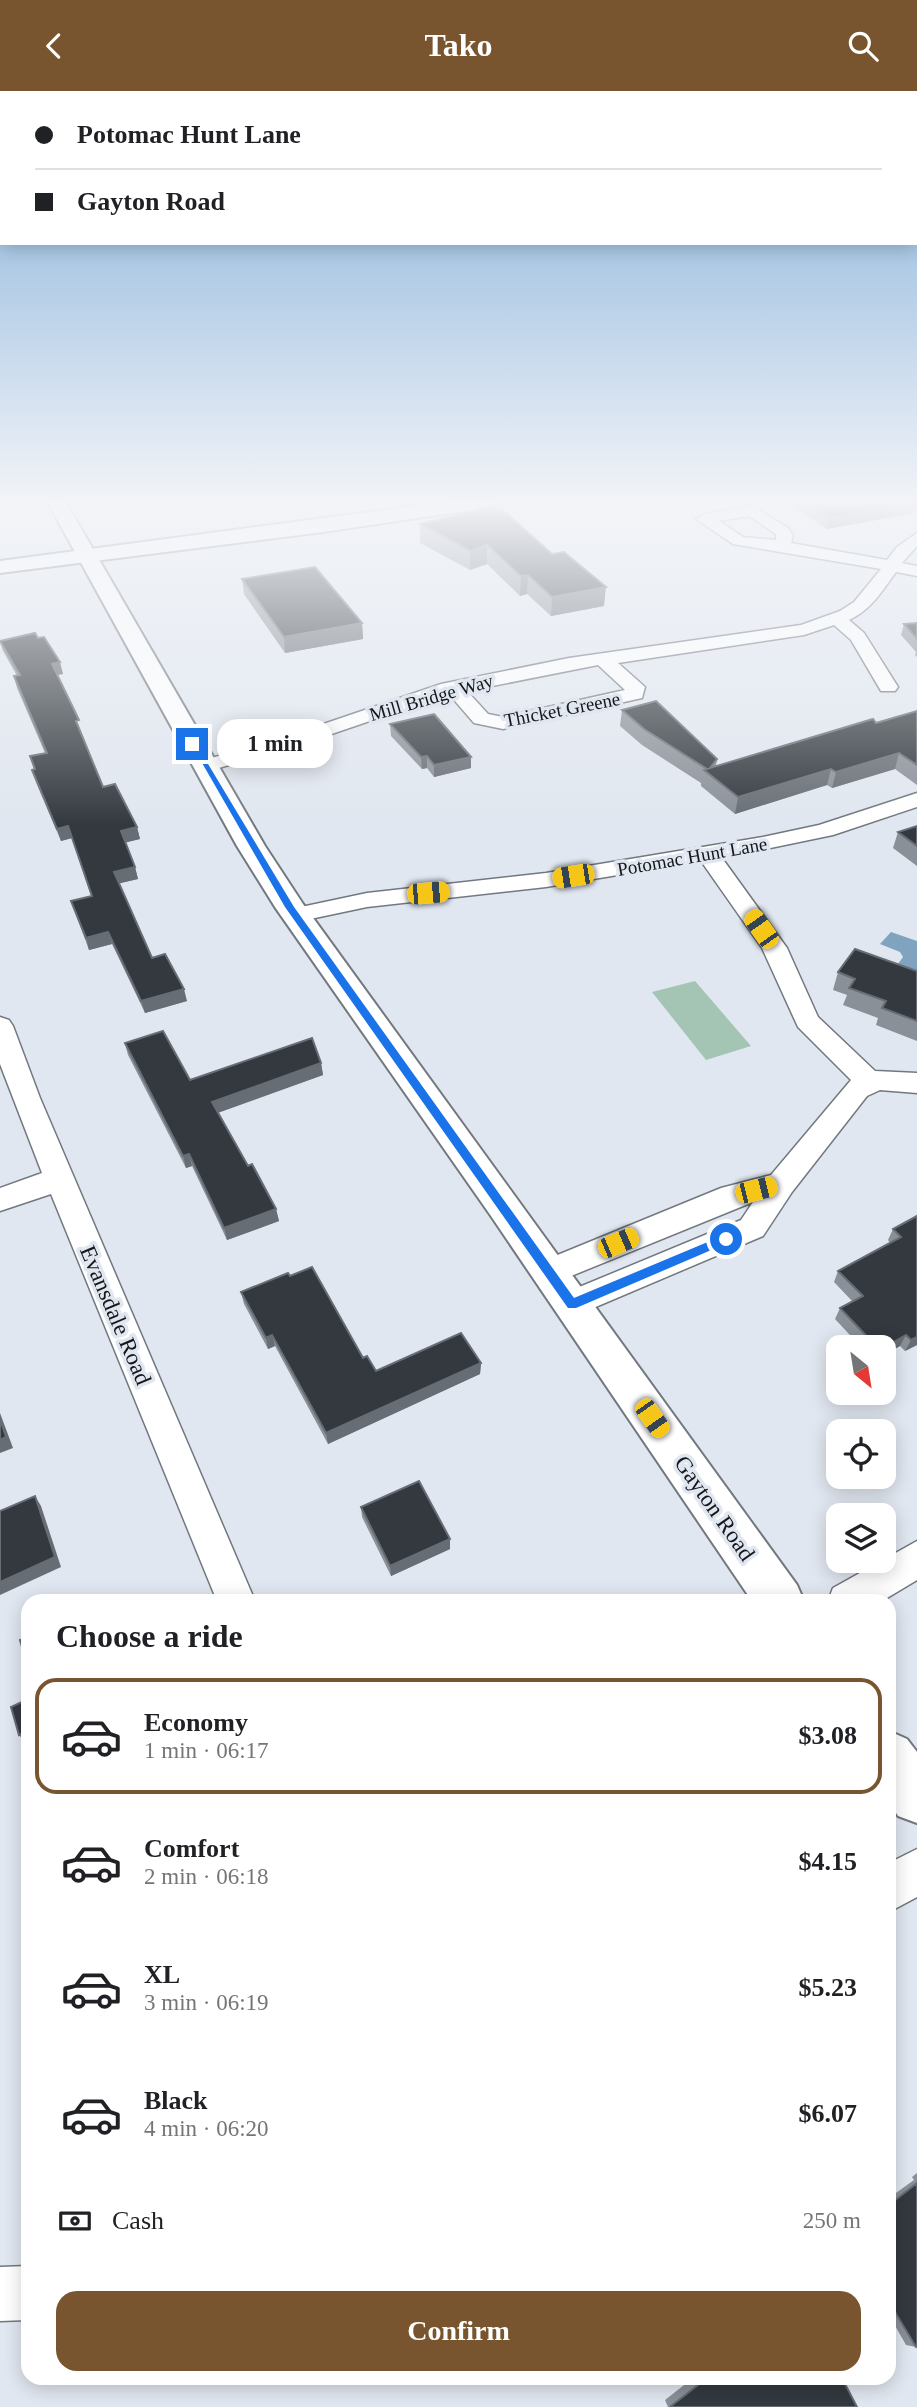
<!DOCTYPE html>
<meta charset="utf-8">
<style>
:root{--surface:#fff;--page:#f6f6f6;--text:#202124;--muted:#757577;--line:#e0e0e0;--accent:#78552e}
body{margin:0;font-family:"Times New Roman",serif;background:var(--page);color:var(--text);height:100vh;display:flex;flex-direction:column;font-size:26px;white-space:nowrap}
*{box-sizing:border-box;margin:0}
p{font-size:23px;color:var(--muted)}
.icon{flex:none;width:38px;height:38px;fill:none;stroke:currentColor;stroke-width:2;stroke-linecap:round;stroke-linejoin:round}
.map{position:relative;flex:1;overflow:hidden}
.panel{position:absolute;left:21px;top:1503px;width:875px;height:791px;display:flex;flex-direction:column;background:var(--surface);border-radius:21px;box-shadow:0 4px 18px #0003}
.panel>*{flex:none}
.banner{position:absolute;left:0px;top:0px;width:917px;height:154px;box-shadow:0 4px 18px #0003;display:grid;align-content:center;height:154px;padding:0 35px;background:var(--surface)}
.needle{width:46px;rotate:150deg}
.buttons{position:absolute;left:826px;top:1244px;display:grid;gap:14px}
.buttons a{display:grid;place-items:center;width:70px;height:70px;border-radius:14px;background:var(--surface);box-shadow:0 4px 18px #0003;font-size:35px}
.end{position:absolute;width:32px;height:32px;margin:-16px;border:9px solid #1a73e8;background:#fff;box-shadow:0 0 0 4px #fff}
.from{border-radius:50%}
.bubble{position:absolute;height:49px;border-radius:21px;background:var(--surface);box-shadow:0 4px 18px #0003;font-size:23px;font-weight:700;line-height:49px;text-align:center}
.car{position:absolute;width:21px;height:42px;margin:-21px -10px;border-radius:9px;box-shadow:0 0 5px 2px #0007;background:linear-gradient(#f5c518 24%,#345 0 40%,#f5c518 0 76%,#345 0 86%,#f5c518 0)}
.banner b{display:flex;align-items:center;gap:24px;height:66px;font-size:26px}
.banner b+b{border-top:2px solid var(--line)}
.banner i{width:18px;height:18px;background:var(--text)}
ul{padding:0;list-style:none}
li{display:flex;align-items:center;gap:21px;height:116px;margin:0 14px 10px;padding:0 21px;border:4px solid transparent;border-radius:21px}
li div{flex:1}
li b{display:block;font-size:26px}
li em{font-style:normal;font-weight:700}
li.current{border-color:var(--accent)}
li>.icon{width:63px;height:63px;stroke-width:1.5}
h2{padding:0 35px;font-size:32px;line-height:84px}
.pay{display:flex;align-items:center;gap:18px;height:77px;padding:0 35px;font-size:26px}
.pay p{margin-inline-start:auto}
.primary-button{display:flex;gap:14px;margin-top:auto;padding:14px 35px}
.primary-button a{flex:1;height:80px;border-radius:21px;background:var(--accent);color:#fff;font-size:28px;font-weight:700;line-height:80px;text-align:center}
header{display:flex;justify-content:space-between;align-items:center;height:91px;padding:0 35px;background:var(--accent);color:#fff;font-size:32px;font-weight:700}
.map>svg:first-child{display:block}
</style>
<header><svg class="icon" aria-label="back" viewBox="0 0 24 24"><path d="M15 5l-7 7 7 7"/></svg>Tako<svg class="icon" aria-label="search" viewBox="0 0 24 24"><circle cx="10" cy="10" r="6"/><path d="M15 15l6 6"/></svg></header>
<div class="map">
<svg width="917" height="2316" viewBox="0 0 917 2316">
<rect width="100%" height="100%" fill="#e1e7f0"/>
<path fill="#a5c5b4" d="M695,890L751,955L706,969L652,901Z"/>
<path fill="#80a3bf" d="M891,841L917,850V882L901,878L898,873L903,866L900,861L880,853Z"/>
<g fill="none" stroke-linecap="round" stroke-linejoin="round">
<defs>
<path id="minor" d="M752,415L788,437L793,444L791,452L887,469L897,456L917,442V455L902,472L917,475V485L896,481C882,500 871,519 849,529L864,542L898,596L895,600H881L851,549L834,534L804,544L618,572L645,596L642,607L503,638L474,632L449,603L314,649L212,679H198L194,675L198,671L300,641L441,593L569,567L801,534L840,520L854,511L881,478L733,453L696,428L704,423ZM749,425L776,443V449L743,446L719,430ZM598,574L625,599L503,626L488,623L467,600Z
M917,702V716L833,744L722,767L787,857L818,926L875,980L917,982V1002L880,999L867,1005L792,1101L763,1145L572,1226L560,1222L556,1213L560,1204L741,1129L753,1111L549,1194L538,1190L533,1181L538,1172L721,1097L771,1084L851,989L798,936L762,857L701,770L546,796L367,816L296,831L287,829L284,824L287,819L367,802L546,782L763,746L819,734Z
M0,926L9,929L13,935L40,1007L255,1510H217L51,1103L0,1120V1097L42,1082L0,973Z
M917,1450V1489L882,1510H828L833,1497Z
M917,1758V1806L889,1821V1772Z
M28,2175V2229L0,2230V2176Z"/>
<path id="tertiary" d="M47,410H65L265,755L303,813L797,1494L804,1510H752L491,1125L275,816L237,755Z
M889,1640L907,1648L917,1661V1732L898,1725L889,1711Z"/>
<path id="secondary" d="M453,410H500L491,416L323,441L0,482V470Z"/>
</defs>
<use href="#minor" stroke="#72787f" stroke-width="3"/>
<use href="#tertiary" stroke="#72787f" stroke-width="4"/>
<use href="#secondary" stroke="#72787f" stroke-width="4"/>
<use href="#minor" fill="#fff" fill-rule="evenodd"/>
<use href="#tertiary" fill="#fff" fill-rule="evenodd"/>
<use href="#secondary" fill="#fff" fill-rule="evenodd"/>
</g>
<path fill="#8a9098" d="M784,410H914V422L827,438Z
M483,416L604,515L551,525L527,503L520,505L487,473L470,479L420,452V433Z
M242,488L362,532L363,548L285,562L244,503Z
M917,532V566L915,564L916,561L901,544L904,533Z
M0,551L63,583L57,584L103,696L137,736L140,748L125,751L135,776L138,788L119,792L152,867L187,910L145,922L112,853L89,859L71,810L91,805L72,747L61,750L36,691L32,679H34L30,665L45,662L17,597L14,585H17L3,560Z
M622,619L717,668L716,675L917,620V694L895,678L832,697L827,694L735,723L701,695V692L642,654L620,635Z
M390,633L471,666V677L434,686L427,677L422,678L391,645Z
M917,735V775L893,757L898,741Z
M917,880V950L876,934L878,927L843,914L847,904L833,899L838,881Z
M125,952L190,989L321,972L323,984L218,1021L248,1075L276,1118L279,1130L227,1149L192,1075L186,1077L128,964Z
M917,1125V1254L905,1260L900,1255L886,1263L884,1260V1256H861L835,1228L840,1217L853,1211L834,1191L838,1180L890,1152L888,1149L893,1138Z
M290,1185L363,1267L376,1280L481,1272L480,1283L328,1353L275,1255L268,1258L244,1213L241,1201Z
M361,1416L450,1448V1458L391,1485L362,1426Z
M917,2082V2255L916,2256L906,2254L889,2224V2107L914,2089L912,2086Z
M693,2287H842L857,2316H668L665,2309Z"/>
<path fill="#676d74" d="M917,412L914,422L827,438L829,427Z
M487,454V473L470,479V460Z
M528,484L527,503L520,505L521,485Z
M606,496L604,515L551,525L552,506Z
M362,532L363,548L285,562L284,546Z
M60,571L63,583L55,584L52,573Z
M899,662L895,678L832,697L836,681Z
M427,665V677L422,678L421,666Z
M471,666V677L434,686V674Z
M831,678L827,694L735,723L738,706Z
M68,735L72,747L61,750L57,738Z
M137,736L140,748L124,752L121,740Z
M135,776L138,788L117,793L114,781Z
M108,841L112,853L89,859L86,847Z
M184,898L187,910L145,922L141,910Z
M321,972L323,984L215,1023L212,1011Z
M189,1063L192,1075L186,1077L183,1065Z
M276,1118L279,1130L227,1149L224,1137Z
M272,1244L275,1255L268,1258L266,1247Z
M906,1244L900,1255L886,1263L892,1252Z
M917,1246V1254L905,1260L911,1249Z
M888,1248L883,1256H874L875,1254Z
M481,1272L480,1283L328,1353L326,1342Z
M0,1322L13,1357L0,1362Z
M35,1405L41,1415L61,1476L0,1504V1491Z
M450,1448V1458L391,1485L390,1475Z
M28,1640V1651L26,1652L19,1644Z"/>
<path fill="#33393f" stroke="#676d74" stroke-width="2" d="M802,410H914L917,412L829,427Z
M491,415L496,418H502L552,463L564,461L606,496L552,506L528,484L521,485L487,454L470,460L420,433Z
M315,476L362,532L284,546L242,488Z
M917,532V548L904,533Z
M35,542L38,547L44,546L60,571L52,573L79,629L76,630L103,696L115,693L137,736L121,740L135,776L114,781L152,867L165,863L184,898L141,910L108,841L86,847L71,810L92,805L68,735L57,738L32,679L35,678L30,665L47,662L14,585L20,584L0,550Z
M656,610L717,668L710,677L873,628L876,632L917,620V674L899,662L836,681L831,678L738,706L704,679L707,678L644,638L622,619Z
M434,623L471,666L434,674L427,665L421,666L390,633Z
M917,735V755L898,741Z
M855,858L917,880V930L882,917L886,910L849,897L855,888L838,881Z
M163,940L190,989L312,947L321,972L212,1011L248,1075L252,1073L276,1118L224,1137L189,1063L183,1065L125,952Z
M917,1125V1246L911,1249L906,1244L892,1252L888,1248L875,1254L840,1217L863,1205L838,1180L901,1146L893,1138Z
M312,1176L363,1267L367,1265L376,1280L461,1242L481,1272L326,1342L272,1244L266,1247L241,1201L288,1182L290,1185Z
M0,1328L6,1346L0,1349Z
M419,1390L450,1448L390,1475L361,1416Z
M35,1405L55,1466L0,1491V1420Z
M28,1546V1575L20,1549Z
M28,1608V1640L19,1644L11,1616Z
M917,2092V2255L916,2256L889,2211V2114Z
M707,2287H842L857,2316H672L671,2315Z"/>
<linearGradient id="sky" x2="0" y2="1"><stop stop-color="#7eadd8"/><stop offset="0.56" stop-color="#f2f4f8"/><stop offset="1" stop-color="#f2f4f8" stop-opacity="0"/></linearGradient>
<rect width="917" height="734" fill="url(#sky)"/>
<path fill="#1a73e8" d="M190,651L196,653L294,816L574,1207L722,1145H730V1151L576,1217H568L285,816Z"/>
<g text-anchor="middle" stroke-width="7" stroke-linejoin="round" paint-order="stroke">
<g font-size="19" fill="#15181a" stroke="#e1e7f0">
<text transform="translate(431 606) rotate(-16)" y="7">Mill Bridge Way</text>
<text transform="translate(562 618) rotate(-11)" y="7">Thicket Greene</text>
<text transform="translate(692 765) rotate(-10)" y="7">Potomac Hunt Lane</text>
</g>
<g font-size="23" fill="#15181a" stroke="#e1e7f0">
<text transform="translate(116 1224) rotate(67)" y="8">Evansdale Road</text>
<text transform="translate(715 1417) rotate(55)" y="8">Gayton Road</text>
</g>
</g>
</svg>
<div class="buttons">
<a><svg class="needle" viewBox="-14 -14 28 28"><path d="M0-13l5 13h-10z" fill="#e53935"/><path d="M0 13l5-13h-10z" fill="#757577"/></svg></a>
<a><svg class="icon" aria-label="locate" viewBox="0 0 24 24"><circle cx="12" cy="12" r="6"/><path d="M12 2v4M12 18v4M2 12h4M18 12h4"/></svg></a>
<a><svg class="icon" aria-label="layers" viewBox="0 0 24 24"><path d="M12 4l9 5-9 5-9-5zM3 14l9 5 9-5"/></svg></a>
</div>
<i class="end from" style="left:726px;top:1148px"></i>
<i class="end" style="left:192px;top:653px"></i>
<div class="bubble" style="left:217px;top:628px;width:116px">1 min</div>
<i class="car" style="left:573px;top:785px;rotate:261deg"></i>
<i class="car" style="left:428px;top:802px;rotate:85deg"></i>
<i class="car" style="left:761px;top:838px;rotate:325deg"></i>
<i class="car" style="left:756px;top:1099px;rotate:76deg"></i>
<i class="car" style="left:618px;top:1152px;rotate:67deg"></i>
<i class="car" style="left:652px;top:1327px;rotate:145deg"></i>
<div class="banner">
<b><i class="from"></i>Potomac Hunt Lane</b>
<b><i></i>Gayton Road</b>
</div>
<section class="panel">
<h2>Choose a ride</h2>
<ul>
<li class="current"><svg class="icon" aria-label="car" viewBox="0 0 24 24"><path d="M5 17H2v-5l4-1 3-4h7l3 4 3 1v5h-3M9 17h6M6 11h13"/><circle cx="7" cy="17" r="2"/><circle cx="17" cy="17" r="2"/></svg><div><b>Economy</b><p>1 min · 06:17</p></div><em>$3.08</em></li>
<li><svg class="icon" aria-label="car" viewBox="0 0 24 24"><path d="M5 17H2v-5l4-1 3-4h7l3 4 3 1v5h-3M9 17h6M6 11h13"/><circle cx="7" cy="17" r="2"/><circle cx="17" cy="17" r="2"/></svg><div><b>Comfort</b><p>2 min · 06:18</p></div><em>$4.15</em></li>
<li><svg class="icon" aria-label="car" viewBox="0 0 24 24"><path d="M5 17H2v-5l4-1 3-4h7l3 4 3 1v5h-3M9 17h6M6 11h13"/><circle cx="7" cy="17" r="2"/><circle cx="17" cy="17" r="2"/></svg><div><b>XL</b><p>3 min · 06:19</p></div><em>$5.23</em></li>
<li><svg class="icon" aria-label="car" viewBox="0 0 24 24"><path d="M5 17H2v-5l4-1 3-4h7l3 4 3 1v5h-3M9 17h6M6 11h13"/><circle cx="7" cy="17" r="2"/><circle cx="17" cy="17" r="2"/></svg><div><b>Black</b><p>4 min · 06:20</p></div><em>$6.07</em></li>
</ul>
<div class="pay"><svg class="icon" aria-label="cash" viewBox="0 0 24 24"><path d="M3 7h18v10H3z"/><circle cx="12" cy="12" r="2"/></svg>Cash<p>250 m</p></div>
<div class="primary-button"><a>Confirm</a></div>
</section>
</div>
